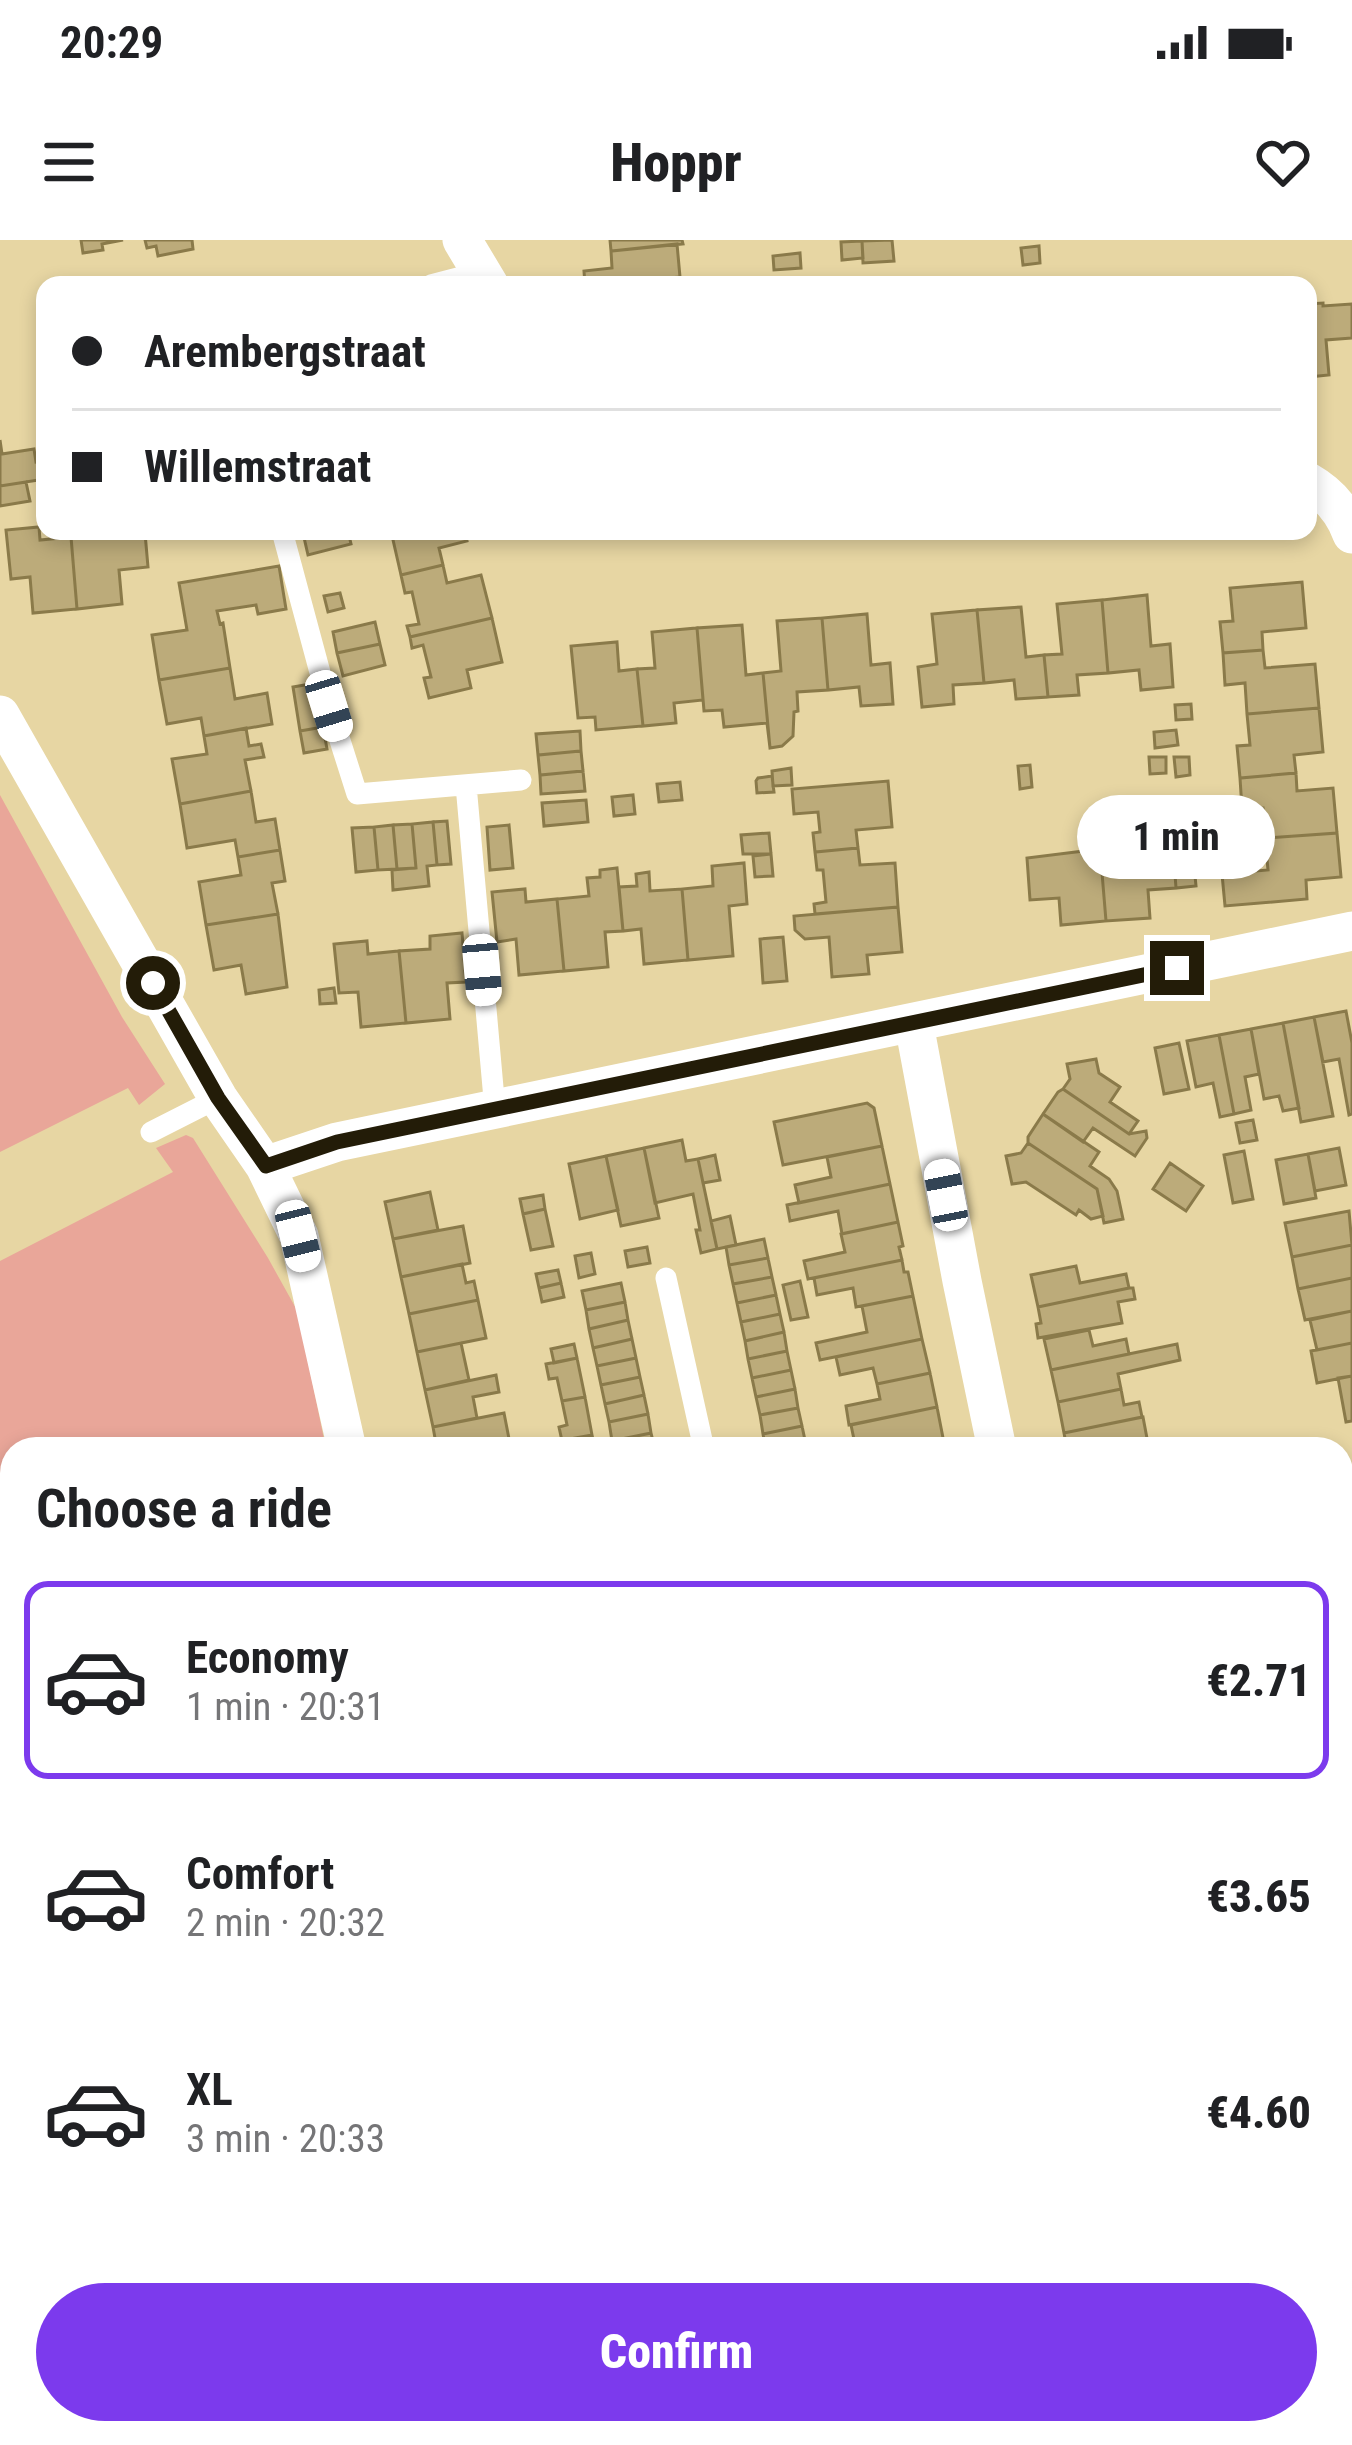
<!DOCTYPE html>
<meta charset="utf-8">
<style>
:root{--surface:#fff;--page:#f2f2f2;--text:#202124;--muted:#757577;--line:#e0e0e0;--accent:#7c3aed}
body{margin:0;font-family:"Roboto Condensed",sans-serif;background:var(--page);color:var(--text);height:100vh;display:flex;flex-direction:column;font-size:45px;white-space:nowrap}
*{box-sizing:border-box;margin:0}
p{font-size:39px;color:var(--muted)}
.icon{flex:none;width:66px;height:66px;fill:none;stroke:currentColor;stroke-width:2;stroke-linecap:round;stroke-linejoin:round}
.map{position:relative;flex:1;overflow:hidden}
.sheet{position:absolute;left:0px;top:1197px;width:1353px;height:1008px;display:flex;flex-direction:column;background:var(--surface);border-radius:36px 36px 0 0;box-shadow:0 6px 18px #0003}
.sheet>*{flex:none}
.banner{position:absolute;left:36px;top:36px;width:1281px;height:264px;border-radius:24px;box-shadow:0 6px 18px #0003;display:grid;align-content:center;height:264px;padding:0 36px;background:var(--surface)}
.end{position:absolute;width:54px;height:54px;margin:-27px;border:15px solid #231c08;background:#fff;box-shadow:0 0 0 6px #fff}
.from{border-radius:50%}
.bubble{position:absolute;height:84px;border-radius:42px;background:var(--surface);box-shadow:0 6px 18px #0003;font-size:39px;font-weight:800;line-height:84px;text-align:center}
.car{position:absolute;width:36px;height:72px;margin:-36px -18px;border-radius:15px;box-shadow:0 0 9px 3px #0007;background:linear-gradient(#fff 24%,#345 0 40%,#fff 0 76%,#345 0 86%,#fff 0)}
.banner b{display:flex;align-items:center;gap:42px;height:114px;font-size:45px}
.banner b+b{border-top:3px solid var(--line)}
.banner i{width:30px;height:30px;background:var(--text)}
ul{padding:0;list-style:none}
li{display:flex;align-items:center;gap:36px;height:198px;margin:0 24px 18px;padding:0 12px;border:6px solid transparent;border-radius:24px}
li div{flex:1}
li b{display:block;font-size:45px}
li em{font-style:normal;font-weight:800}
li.current{border-color:var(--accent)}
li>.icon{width:108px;height:108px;stroke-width:1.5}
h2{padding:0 36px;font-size:54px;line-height:144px}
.button{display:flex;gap:24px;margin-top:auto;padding:24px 36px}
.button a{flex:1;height:138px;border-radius:72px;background:var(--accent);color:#fff;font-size:48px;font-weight:800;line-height:138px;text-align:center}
.status{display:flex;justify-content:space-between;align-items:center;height:84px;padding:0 60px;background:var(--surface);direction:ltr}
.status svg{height:33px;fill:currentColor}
header{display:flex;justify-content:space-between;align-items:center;height:156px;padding:0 36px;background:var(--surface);font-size:54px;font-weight:800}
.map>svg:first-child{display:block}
</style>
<div class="status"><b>20:29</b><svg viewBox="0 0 49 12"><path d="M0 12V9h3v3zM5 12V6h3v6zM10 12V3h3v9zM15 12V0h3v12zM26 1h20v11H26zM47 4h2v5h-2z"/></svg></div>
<header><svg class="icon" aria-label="menu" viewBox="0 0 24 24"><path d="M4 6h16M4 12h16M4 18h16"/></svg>Hoppr<svg class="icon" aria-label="heart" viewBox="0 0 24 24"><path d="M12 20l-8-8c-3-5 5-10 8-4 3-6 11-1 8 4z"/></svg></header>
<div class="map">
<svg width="1352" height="2205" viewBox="0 0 1352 2205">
<rect width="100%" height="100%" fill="#e7d6a3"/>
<path fill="#e9a699" d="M0,555L122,777L165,844L139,865L128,848L0,912Z
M186,895L193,898L268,1018L298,1072L326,1209H12V2193H485L487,2205H0V1021L173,932L156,908Z"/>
<path fill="#bcab7a" stroke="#8a7a4a" stroke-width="3" d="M81,0H123L102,4L103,10L83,13Z
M145,0H192L193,9L158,16L156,6L147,8Z
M610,0H682L683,4L611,11Z
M892,0L894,21L863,23L862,1Z
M862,1L863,18L842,20L841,2Z
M677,4L680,37L658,39V45H585L584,31L612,28L611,11Z
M1039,6L1040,23L1023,25L1021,8Z
M800,13L801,28L774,30L773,16Z
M1323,63V66L1352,64V98L1326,100L1329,135L1308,137V64Z
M0,200L2,214L34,209L36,222L45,221V239L0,246Z
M26,242L30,261L0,266V246Z
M39,287L40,300L71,297L77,369L33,373L30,337L11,339L6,290Z
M310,291H348L351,304L308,315L303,293Z
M391,291H465L467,301L439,308L443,325L401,335Z
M115,293L116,296L145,293L148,327L119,330L122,364L77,369L71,297Z
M443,325L447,343L481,335L492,378L410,397L407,386L419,384L412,352L405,353L401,335Z
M279,326L286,369L258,374L256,365L217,371L220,384L223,383L230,428L159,440L152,395L187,390L179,343Z
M1302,342L1306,388L1262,392L1263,410L1223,413L1220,382L1233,381L1230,348Z
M340,353L344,368L328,372L324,356Z
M1147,355L1151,406L1170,404L1173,447L1141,450L1139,430L1108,433L1102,360Z
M1102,360L1108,433L1077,435L1079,455L1048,457L1044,415L1062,414L1057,364Z
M1021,367L1026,417L1044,415L1048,457L1016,459L1014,440L984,443L977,370Z
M977,370L984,443L953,445L954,464L922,467L918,427L937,424L932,374Z
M867,374L871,425L890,423L893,464L861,466L859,447L828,450L822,378Z
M492,378L502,422L467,430L471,448L429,458L424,438L431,437L423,405L412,408L410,397Z
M822,378L828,450L797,452L798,471L794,472L793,496L782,506L770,508L763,433L781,431L777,381Z
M375,382L380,404L337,413L333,392Z
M742,385L746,435L763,433L770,508L767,483L724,487L722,470L704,471L697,388Z
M697,388L703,460L674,463L676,483L643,486L637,429L655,428L652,392Z
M617,402L619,431L637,429L643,486L596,490L595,477L578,478L571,406Z
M380,404L385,425L343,436L337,413Z
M1263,410L1265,428L1315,424L1319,468L1247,474L1245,443L1225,445L1223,413Z
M230,428L235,459L267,453L272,484L204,496L201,478L167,484L159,440Z
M316,443L323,487L300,491L293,447Z
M1191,464L1192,479L1176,480L1175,465Z
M1319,468L1323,512L1294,515L1296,533L1240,538L1237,506L1250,505L1247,474Z
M323,487L327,509L304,513L300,491Z
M246,488L249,506L261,504L264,517L245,520L251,551L180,564L172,519L207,514L204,496Z
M1176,490L1178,505L1155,508L1154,492Z
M580,491L581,511L538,515L536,494Z
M581,511L583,531L540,535L538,515Z
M1149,517H1166V533L1150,534Z
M1174,517H1189L1190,535L1176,537Z
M1030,525L1032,547L1020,549L1018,526Z
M791,528L792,545L773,546L772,531Z
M583,531L585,551L541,554L540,535Z
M1296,533L1297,551L1333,548L1337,593L1265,598L1263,568L1242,569L1240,538Z
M772,536L774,552L757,553L756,541L758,538Z
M888,541L892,587L856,590L858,608L815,612L813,593L820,592L818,572L794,574L792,549Z
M680,542L682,560L659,562L657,544Z
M251,551L256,582L275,579L280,610L238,617L235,600L187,608L180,564Z
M633,555L635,574L614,576L612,557Z
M586,560L588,582L544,586L542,563Z
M447,581L451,624L437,625L433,582Z
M433,582L437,625L427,626L429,646L393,650L392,630L416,628L412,584Z
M412,584L416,628L397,629L393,585Z
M393,585L397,629L378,630L374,587Z
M509,585L513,628L490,630L487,587Z
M374,587L378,630L356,632L352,588Z
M769,593L771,614H743L741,595Z
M1337,593L1341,637L1306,640L1307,659L1225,666L1222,634L1268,630L1265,598Z
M1192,605L1196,646L1176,648L1173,607Z
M1145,606V609L1173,607L1176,648L1148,650L1150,678L1106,681L1100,609Z
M858,608L860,625L895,623L898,667L815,674L814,664L826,662L823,630H817L815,612Z
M1100,609L1106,681L1061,685L1059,658L1030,660L1027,618Z
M280,610L285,641L272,643L278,674L206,685L199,642L241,635L238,617Z
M771,614L773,636L755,637L753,616Z
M744,623L747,664L729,666L733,716L688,720L682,649L713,646L712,626Z
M617,628L623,691L605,692L608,727L564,731L557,659L589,656L587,638L600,637V630Z
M649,632L650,651L682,649L688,720L644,724L641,689L623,691L619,647L637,646L636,634Z
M525,649L526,662L557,659L564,731L519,735L516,699L497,702L492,652Z
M898,667L902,712L867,715L869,734L832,737L829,697L805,699L795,690L794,676Z
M278,674L287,747L246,754L241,725L214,730L206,685Z
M462,693L466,742L447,743L450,779L406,783L399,711L430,709V696Z
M783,697L787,741L763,743L760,699Z
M367,701L368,714L399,711L406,783L361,787L358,752L339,753L334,704Z
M334,748L336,763L320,764L319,750Z
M1346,771L1352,803V874L1349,875L1339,819L1323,822L1314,777Z
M1314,777L1333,876L1301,882L1283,783Z
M1283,783L1299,868L1283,871L1279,856L1264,859L1251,789Z
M1251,789L1259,834L1245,837L1251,870L1234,874L1219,795Z
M1219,795L1234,874L1220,877L1213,843L1196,847L1187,801Z
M1179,803L1189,849L1164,854L1155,808Z
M1096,819L1099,833L1120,847L1110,862L1138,881L1129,894L1063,849L1070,839L1067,824Z
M1063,849L1129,894L1146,891L1147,898L1135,916L1093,888L1083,902L1043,874L1058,852Z
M867,863L874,868L882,906L783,925L774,882Z
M1043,874L1099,912L1090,926L1109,939L1117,951L1123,979L1104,983L1097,949L1028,903V897Z
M1253,880L1257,900L1240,903L1236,883Z
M682,900L686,921L698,919L717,1009L701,1013L696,990H700L693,954L655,963L644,908Z
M1028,903L1097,949L1103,976L1091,979L1079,970L1076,975L1026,942L1012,944L1006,916L1021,913Z
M882,906L890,944L799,963L795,945L831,937L827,917Z
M644,908L659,978L621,986L606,916Z
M1339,908L1346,945L1315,951L1308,914Z
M1244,911L1253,959L1233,963L1224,915Z
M1308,914L1316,958L1284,964L1276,920Z
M715,915L720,940L703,943L698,919Z
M606,916L618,970L580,979L569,924Z
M1170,923L1203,946L1186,971L1153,949Z
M890,944L898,982L842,994L838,971L790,981L787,965Z
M430,952L438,990L393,999L385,962Z
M543,955L545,969L523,974L520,959Z
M545,969L553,1006L531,1010L523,974Z
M1349,971L1352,1005L1292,1017L1285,983Z
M730,976L736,1005L717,1009L711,981Z
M898,982L903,1006L899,1007L902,1020L808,1039L804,1021L845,1012L841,994Z
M463,986L470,1023L401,1037L393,999Z
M764,999L768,1018L729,1025L726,1007Z
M1352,1005V1038L1298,1049L1292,1017Z
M647,1007L650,1023L628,1027L625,1011Z
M591,1013L595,1034L579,1038L575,1016Z
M768,1018L772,1037L733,1044L729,1025Z
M902,1020L904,1032H908L913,1056L856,1067L853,1048L817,1055L814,1038Z
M462,1024L466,1043L474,1041L478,1060L409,1074L401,1037Z
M1076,1026L1080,1043L1126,1034L1129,1048L1038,1067L1031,1035Z
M558,1030L561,1043L539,1048L536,1034Z
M772,1037L776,1055L737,1063L733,1044Z
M1352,1038V1071L1305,1080L1298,1049Z
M800,1041L808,1077L791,1080L783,1045Z
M561,1043L564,1057L542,1062L539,1048Z
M621,1043L625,1062L586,1070L582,1051Z
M1129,1048H1133L1135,1059L1118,1062L1122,1083L1038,1098L1036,1084L1041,1083L1038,1067Z
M776,1055L780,1074L741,1082L737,1063Z
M913,1056L922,1099L820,1120L816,1103L867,1092L862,1066Z
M478,1060L486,1098L417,1112L409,1074Z
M625,1062L628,1080L589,1089L586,1070Z
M1352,1071V1103L1317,1110L1310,1080Z
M780,1074L784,1092L745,1101L741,1082Z
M628,1080L632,1099L593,1108L589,1089Z
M1089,1090L1093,1106L1126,1099L1129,1114L1051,1130L1044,1099Z
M784,1092L787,1111L748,1119L745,1101Z
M632,1099L636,1118L597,1126L593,1108Z
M922,1099L930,1133L877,1144L873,1128L840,1135L836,1117Z
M461,1103L469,1140L425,1150L417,1112Z
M1352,1103V1136L1317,1143L1311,1111Z
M574,1104L577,1118L554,1123L551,1109Z
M1177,1104L1180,1120L1118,1134L1121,1149L1058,1162L1051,1130Z
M787,1111L791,1130L752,1138L748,1119Z
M577,1118L585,1157L562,1161L557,1138L549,1139L546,1124Z
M636,1118L640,1137L601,1145L597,1126Z
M791,1130L795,1149L756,1157L752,1138Z
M930,1133L937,1167L849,1185L846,1166L880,1159L877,1144Z
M496,1135L499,1152L473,1157L477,1178L433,1187L425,1150Z
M1352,1136V1181L1346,1182L1338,1138Z
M640,1137L644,1155L605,1164L601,1145Z
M795,1149L798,1168L760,1175L756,1157Z
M1121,1149L1124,1165L1139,1162L1142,1177L1064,1193L1058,1162Z
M644,1155L648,1174L609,1182L605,1164Z
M585,1157L592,1195L562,1201L559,1187L567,1185L562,1161Z
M937,1167L944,1203L929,1205L930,1209H856L851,1185Z
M798,1168L802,1186L763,1194L760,1175Z
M504,1173L511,1209H437L433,1187Z
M648,1174L651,1193L612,1201L609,1182Z
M1143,1177L1149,1209H1067L1064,1193Z
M802,1186L806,1205L766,1209L763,1194Z
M651,1193L655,1209H614L612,1201Z
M592,1195L595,1209H572L570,1199Z
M1352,1267V1299L1343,1301L1341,1270Z
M1352,1299V1332L1341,1334V1301Z
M1352,1332V1364L1341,1366V1334Z
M1352,1397V1429L1341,1431V1399Z
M1352,1634V1660L1341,1662V1637Z
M1352,2186V2202L1337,2205H1274L1272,2193H1341V2188Z
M1076,2193H1096L1099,2205H1060L1058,2197Z
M1096,2193H1137L1139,2205H1099Z
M645,2195V2205H588V2196Z"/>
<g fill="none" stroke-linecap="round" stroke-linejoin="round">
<path stroke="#fff" stroke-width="21" d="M431,45L481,32
M282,291L329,466L357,554L521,540
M466,545L495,870
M151,892L218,858
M666,1038L704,1209"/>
<path stroke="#fff" stroke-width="39" d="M462,0L489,45
M1308,242C1329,254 1344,272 1352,294
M0,475L218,858L265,926L299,996L347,1209
M914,784L962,1041L997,1209
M265,926L337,902L1352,691
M521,2193L523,2205
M1208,2193L1210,2205"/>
</g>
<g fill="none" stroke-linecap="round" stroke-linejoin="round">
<path stroke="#231c08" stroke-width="15" d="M153,743L218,858L266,926L337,902L1177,728"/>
</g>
</svg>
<i class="end from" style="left:153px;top:743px"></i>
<i class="end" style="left:1177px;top:728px"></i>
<div class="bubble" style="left:1077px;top:555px;width:198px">1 min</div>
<i class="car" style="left:329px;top:466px;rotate:163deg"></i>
<i class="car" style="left:482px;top:730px;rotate:175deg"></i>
<i class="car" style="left:946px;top:955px;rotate:349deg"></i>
<i class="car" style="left:298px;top:996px;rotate:166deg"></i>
<div class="banner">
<b><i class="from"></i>Arembergstraat</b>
<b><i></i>Willemstraat</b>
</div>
<section class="sheet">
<h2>Choose a ride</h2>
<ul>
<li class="current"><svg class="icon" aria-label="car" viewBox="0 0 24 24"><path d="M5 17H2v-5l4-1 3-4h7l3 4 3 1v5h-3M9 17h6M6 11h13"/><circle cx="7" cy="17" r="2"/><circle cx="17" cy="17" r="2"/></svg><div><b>Economy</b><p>1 min · 20:31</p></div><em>€2.71</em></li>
<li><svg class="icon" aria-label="car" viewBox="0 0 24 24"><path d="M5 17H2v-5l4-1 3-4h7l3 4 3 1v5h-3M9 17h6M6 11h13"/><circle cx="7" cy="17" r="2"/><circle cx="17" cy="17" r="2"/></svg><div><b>Comfort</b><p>2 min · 20:32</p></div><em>€3.65</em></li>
<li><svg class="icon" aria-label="car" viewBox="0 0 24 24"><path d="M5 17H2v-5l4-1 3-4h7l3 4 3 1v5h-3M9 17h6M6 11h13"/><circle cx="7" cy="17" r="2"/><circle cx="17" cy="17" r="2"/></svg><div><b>XL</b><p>3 min · 20:33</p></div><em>€4.60</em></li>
</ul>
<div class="button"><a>Confirm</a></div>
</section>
</div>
